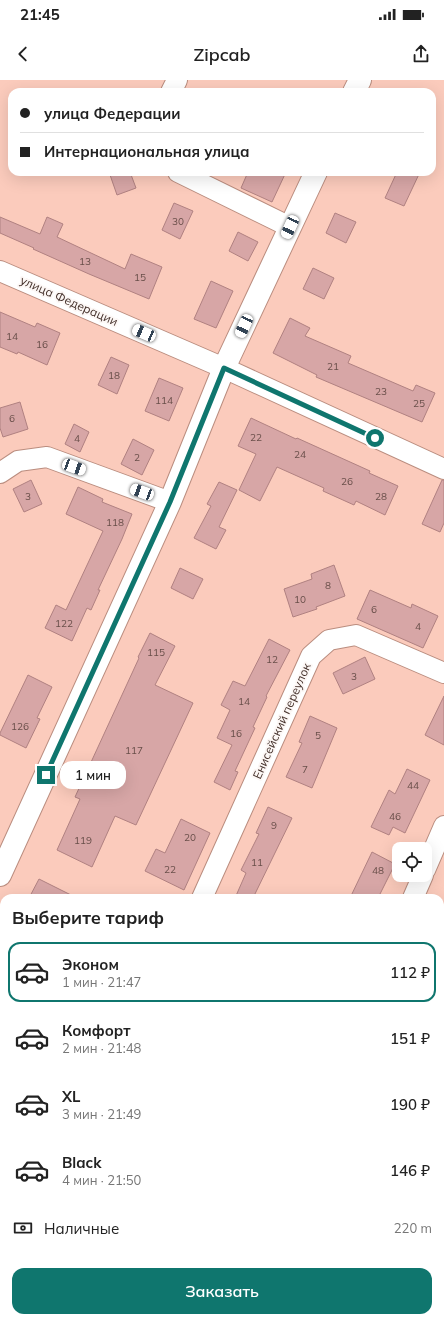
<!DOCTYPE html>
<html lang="ru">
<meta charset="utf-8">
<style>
:root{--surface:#fff;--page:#f6f6f6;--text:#222;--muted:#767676;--line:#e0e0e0;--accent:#0f766e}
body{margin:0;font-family:Mulish,sans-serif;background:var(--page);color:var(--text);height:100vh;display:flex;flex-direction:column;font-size:15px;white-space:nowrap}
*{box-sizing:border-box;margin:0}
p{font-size:13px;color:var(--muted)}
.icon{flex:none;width:22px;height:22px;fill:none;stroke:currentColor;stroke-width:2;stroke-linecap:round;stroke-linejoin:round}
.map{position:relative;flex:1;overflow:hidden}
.drawer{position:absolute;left:0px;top:814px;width:444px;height:428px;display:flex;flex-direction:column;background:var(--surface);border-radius:12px 12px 0 0;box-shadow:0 4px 16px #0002}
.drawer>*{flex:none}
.banner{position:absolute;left:8px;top:8px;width:428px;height:88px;border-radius:12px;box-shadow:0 4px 16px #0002;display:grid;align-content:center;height:88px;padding:0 12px;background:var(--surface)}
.fabs{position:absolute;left:392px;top:762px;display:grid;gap:8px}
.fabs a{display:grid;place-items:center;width:40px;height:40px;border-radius:8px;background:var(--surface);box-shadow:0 4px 16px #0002;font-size:20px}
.end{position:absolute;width:18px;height:18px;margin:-9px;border:5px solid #0f766e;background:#fff;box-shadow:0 0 0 2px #fff}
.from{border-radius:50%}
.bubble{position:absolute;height:28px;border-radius:12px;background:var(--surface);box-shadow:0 4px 16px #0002;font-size:13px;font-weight:600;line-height:28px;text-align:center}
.car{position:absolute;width:12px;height:24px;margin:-12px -6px;border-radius:5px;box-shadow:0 0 3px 1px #0007;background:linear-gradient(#fff 24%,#345 0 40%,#fff 0 76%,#345 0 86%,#fff 0)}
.banner b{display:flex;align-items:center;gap:14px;height:38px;font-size:15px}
.banner b+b{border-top:1px solid var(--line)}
.banner i{width:10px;height:10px;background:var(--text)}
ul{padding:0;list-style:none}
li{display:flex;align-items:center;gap:12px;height:60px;margin:0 8px 6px;padding:0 4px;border:2px solid transparent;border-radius:12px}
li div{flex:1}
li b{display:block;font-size:15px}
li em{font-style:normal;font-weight:600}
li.on{border-color:var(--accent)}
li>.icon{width:36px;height:36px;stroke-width:1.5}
h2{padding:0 12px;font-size:18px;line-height:48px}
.pay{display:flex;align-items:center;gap:10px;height:44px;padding:0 12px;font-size:15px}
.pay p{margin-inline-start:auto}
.action{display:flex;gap:8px;margin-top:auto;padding:8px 12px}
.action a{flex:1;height:46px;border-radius:12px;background:var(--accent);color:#fff;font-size:16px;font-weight:600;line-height:46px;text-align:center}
.status{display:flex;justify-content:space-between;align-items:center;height:28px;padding:0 20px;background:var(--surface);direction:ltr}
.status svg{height:11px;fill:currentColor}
header{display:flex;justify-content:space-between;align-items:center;height:52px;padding:0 12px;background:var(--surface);font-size:18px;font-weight:600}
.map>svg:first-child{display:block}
</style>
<div class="status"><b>21:45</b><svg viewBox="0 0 49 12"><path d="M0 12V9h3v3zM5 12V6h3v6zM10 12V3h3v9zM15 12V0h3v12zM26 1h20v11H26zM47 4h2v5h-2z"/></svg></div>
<header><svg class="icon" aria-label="back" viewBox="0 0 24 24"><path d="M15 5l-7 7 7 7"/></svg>Zipcab<svg class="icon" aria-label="share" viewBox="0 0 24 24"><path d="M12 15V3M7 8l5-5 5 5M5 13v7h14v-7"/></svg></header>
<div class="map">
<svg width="444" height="1242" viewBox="0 0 444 1242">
<rect width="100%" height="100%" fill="#fbcbbc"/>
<path fill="#d7a6a6" stroke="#b08181" d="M109,92H130L136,108L117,115Z
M248,92H286L272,122L241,108Z
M397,92H420L404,126L385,118Z
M174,123L193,131L180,159L162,150Z
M335,133L356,142L346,163L326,153Z
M0,137L40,154L47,137L63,144L57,157L125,189L131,174L162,187L149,219L89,194L33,169L34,168L0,153Z
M238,152L258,162L248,181L229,171Z
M313,188L334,198L324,219L303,209Z
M211,201L233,211L216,248L194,239Z
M0,232L35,247L37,243L60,253L47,285L18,272L17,274L0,267Z
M290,238L310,248L305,256L351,276L348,283L413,311L416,305L435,313L422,342L316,297L317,295L273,273Z
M111,277L129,285L117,314L98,305Z
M159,298L183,308L169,341L145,331Z
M20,322L28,349L3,357L0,348V328Z
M251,338L296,359L297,358L370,391L369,393L398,406L385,435L356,421L354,425L323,411L324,408L277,387L260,421L239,410L256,374L238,366Z
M74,344L89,352L80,372L65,364Z
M133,359L154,370L142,395L121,384Z
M31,400L42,424L24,432L13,409Z
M442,400H444V443L440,452L422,444Z
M219,402L237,410L219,447L226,450L216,469L194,458L211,426L207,424Z
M78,407L103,419L102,422L132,434L122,459L98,510H100L91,530L87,528L72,561L45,548L56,525L66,530L103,451L66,434Z
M334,485L345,516L316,527L317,529L293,537L284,509L312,499L311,494Z
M180,488L203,499L193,519L171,508Z
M370,510L411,528L412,524L438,536L423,568L357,539Z
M150,553L175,566L155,605L193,623L136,745L115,736L92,787L57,770L80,719L75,717L139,578L138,577Z
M269,559L290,570L266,616L267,617L253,647L255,648L235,691L238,692L230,710L214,702L232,665L217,658L230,630L221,625L233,601L245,606Z
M365,577L375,599L343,614L333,593Z
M28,595L52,607L37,638L40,639L26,668L0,655V653Z
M444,616V665L425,655Z
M310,636L337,648L312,708L286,697L302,663L299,662Z
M407,689L430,700L405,753L393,747L389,755L371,747L389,710L395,714Z
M268,727L292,738L253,818H235L246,793L241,790L259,754L256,753Z
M181,739L210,753L184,810L145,791L156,769L165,773Z
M372,772L395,784L378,818H350Z
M39,799L77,818H29Z"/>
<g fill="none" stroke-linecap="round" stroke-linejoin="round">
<defs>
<path id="lane" d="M0,1111L4,1102
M0,1230L4,1232
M17,1238L25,1242
M179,1242L181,1238"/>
<path id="street" d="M171,12L177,0
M178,92L290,147
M0,191L224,288L444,389
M0,393L18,381L47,377L170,422
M425,790L444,746
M202,818L311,576L329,560L356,555L444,593
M413,818L423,795
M440,1020L444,1021
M0,1040L4,1042
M430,1238L438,1242
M227,1242L229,1238"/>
<path id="secondary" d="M354,12L360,0
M0,795L170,422L224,288L316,92"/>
</defs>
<use href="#lane" stroke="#ba8d7f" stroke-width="12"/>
<use href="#street" stroke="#ba8d7f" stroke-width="22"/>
<use href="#secondary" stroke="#ba8d7f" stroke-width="24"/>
<use href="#lane" stroke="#fff" stroke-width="10"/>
<use href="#street" stroke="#fff" stroke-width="20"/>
<use href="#secondary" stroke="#fff" stroke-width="22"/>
</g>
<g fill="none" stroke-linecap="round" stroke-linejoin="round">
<path stroke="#0f766e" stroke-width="5" d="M46,695L170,422L224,288L375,358"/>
</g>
<g text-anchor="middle" stroke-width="3.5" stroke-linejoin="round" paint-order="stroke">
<g font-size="10" fill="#684e49">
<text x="178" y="145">30</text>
<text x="85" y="185">13</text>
<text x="140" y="201">15</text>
<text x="12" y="260">14</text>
<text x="42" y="268">16</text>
<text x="333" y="290">21</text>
<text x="114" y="299">18</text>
<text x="381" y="315">23</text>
<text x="164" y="324">114</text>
<text x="419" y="327">25</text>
<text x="12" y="342">6</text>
<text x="256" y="361">22</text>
<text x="77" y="362">4</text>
<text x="300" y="378">24</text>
<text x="137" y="381">2</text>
<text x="347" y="405">26</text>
<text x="28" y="420">3</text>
<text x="381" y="420">28</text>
<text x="115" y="446">118</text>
<text x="328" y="509">8</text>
<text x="300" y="523">10</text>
<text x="374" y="533">6</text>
<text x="64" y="547">122</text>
<text x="418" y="550">4</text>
<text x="156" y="576">115</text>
<text x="272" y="583">12</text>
<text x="354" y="600">3</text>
<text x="244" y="625">14</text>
<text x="20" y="650">126</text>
<text x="236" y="657">16</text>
<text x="318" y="659">5</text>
<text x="134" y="674">117</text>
<text x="305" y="693">7</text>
<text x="413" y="709">44</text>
<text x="395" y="740">46</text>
<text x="274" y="749">9</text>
<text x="190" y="761">20</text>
<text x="83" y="764">119</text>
<text x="257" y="786">11</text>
<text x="170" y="793">22</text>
<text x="378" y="794">48</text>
</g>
<g font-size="12" fill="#43302a" stroke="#fcf7f5">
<text transform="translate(69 221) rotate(24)" y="4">улица Федерации</text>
<text transform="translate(282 641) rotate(-66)" y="4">Енисейский переулок</text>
</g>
</g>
</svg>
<div class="fabs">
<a><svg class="icon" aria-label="locate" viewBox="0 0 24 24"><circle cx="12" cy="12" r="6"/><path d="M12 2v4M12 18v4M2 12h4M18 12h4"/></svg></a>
</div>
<i class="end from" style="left:375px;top:358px"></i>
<i class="end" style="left:46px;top:695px"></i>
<div class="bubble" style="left:60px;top:681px;width:66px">1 мин</div>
<i class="car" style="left:290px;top:147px;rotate:205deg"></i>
<i class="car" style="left:244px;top:246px;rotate:205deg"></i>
<i class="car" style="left:144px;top:253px;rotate:293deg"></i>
<i class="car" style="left:74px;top:387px;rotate:110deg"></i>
<i class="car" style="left:142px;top:412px;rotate:290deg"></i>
<div class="banner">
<b><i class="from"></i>улица Федерации</b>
<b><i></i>Интернациональная улица</b>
</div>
<section class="drawer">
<h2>Выберите тариф</h2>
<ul>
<li class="on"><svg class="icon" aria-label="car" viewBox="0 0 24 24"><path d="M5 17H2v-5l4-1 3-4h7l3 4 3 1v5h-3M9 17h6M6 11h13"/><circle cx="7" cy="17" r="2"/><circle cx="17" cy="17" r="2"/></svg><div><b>Эконом</b><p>1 мин · 21:47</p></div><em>112 ₽</em></li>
<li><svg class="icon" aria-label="car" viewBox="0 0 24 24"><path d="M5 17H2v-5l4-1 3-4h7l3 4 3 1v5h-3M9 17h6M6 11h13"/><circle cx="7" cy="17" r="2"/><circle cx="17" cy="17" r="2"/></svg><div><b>Комфорт</b><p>2 мин · 21:48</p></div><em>151 ₽</em></li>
<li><svg class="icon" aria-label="car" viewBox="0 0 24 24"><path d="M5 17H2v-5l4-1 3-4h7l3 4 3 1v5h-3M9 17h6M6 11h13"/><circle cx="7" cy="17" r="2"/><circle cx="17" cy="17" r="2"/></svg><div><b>XL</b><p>3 мин · 21:49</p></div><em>190 ₽</em></li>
<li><svg class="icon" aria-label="car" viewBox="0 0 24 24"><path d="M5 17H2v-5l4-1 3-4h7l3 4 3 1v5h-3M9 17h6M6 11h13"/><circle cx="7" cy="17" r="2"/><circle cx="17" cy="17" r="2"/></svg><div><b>Black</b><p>4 мин · 21:50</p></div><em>146 ₽</em></li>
</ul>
<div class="pay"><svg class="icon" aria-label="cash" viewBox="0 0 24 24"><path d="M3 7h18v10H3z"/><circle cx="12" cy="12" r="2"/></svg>Наличные<p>220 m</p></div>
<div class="action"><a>Заказать</a></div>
</section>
</div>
